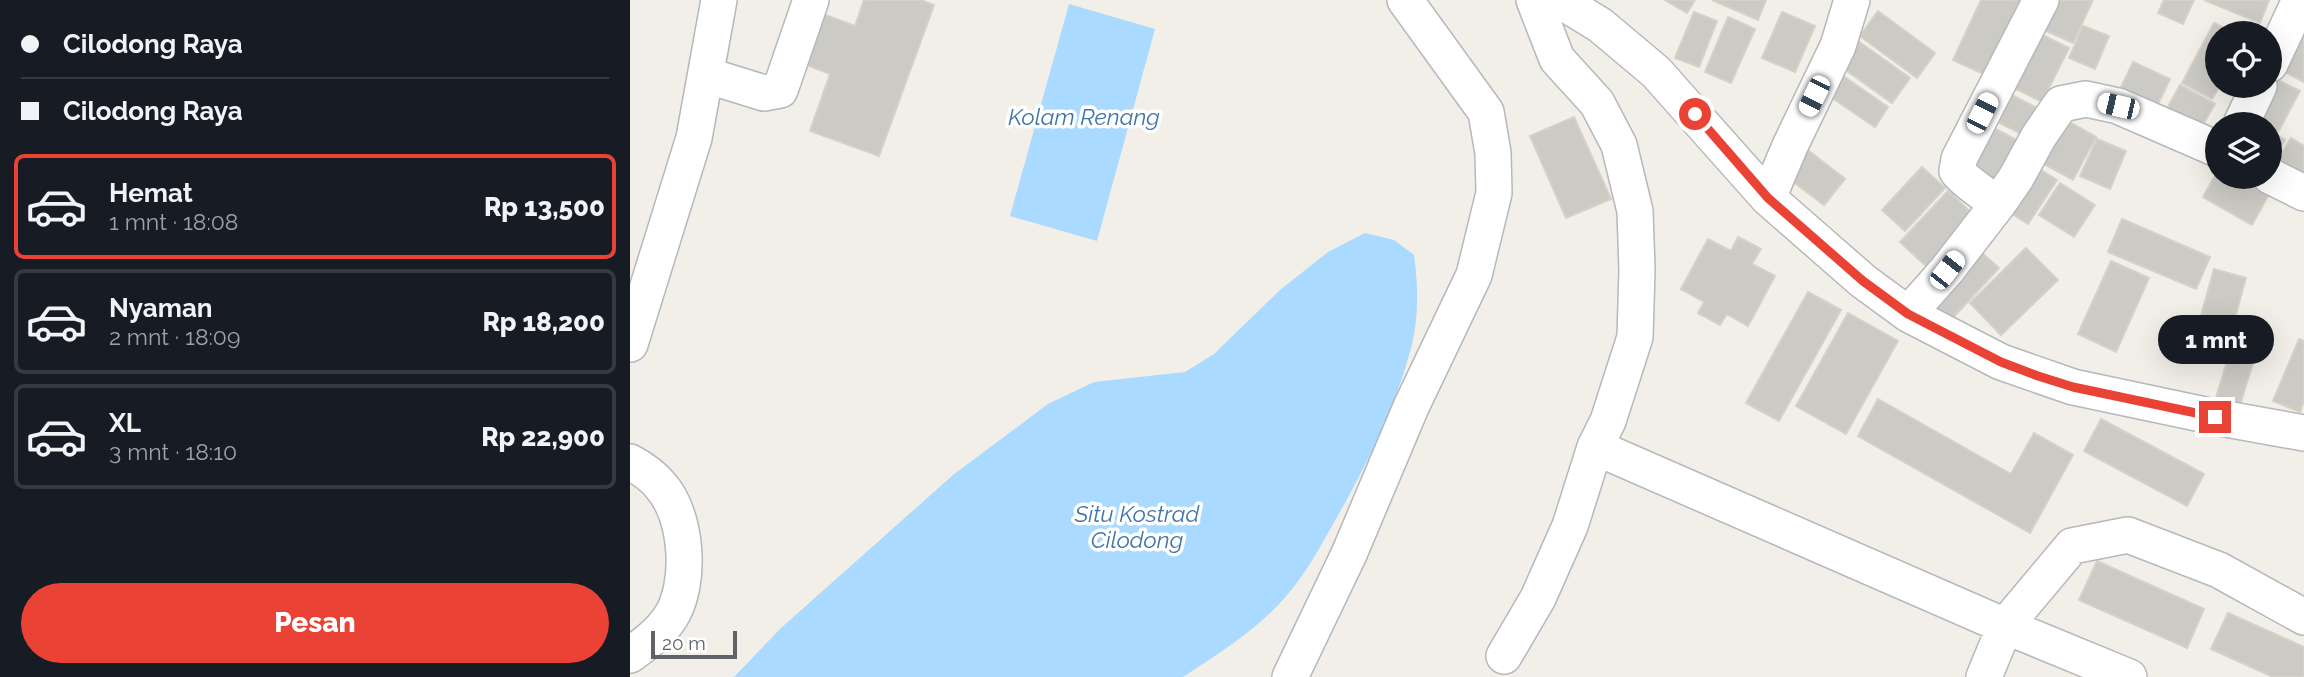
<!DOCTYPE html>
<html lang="id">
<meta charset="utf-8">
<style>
:root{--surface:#171b24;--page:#242831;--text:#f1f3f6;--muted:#9ea1a6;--line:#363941;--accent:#ea4335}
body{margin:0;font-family:Raleway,sans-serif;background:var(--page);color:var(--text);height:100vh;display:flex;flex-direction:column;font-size:26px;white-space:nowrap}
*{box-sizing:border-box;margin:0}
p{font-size:23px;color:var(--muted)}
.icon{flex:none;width:38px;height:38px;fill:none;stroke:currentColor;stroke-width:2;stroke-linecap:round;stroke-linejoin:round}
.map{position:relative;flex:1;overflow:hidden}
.details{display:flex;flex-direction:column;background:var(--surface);width:630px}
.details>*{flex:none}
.banner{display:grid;align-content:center;height:154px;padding:0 21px;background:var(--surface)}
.tools{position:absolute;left:1575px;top:21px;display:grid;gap:14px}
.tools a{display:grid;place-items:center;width:77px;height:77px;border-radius:50%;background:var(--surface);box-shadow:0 7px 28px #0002;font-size:35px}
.scale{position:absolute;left:21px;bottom:18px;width:86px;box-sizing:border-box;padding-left:7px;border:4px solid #5f6368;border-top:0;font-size:19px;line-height:24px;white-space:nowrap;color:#5f6368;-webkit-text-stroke:5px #fff;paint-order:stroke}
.end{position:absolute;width:32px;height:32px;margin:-16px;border:9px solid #ea4335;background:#fff;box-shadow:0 0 0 4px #fff}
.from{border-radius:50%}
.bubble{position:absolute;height:49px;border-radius:24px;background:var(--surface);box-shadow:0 7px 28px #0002;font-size:23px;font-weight:800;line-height:49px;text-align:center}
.car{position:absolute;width:21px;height:42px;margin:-21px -10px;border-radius:9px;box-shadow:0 0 5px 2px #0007;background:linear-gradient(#fff 24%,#345 0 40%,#fff 0 76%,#345 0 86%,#fff 0)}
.banner b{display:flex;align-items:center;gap:24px;height:66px;font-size:26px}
.banner b+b{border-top:2px solid var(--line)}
.banner i{width:18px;height:18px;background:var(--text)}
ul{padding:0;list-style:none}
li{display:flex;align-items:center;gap:21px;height:105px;margin:0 14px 10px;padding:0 7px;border:4px solid var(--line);border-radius:10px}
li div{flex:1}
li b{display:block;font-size:26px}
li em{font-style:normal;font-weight:800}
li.current{border-color:var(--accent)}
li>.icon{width:63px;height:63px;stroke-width:1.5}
.action{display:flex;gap:14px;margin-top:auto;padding:14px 21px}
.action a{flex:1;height:80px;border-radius:42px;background:var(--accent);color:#fff;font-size:28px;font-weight:800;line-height:80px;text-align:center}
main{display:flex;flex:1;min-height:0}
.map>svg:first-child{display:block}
</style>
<main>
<section class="details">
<div class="banner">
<b><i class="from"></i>Cilodong Raya</b>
<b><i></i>Cilodong Raya</b>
</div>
<ul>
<li class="current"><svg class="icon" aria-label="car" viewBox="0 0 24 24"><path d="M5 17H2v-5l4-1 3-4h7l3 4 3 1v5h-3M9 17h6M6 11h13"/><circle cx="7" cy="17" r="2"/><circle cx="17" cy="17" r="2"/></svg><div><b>Hemat</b><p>1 mnt · 18:08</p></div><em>Rp 13,500</em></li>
<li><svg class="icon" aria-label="car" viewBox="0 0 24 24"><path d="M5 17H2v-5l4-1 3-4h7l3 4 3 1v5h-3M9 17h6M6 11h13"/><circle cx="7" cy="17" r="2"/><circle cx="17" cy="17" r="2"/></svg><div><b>Nyaman</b><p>2 mnt · 18:09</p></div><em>Rp 18,200</em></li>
<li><svg class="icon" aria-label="car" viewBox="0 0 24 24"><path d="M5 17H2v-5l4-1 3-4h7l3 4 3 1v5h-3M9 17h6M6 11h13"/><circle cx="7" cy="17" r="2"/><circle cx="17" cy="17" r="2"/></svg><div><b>XL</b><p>3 mnt · 18:10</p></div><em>Rp 22,900</em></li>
</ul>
<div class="action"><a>Pesan</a></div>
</section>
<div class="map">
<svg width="1674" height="677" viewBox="0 0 1674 677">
<rect width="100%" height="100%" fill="#f1efe8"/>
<path fill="#aadaff" d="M439,4L525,29L467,241L380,216Z
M735,233L764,240L784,255C788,284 789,315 782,344C765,411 732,474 698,533C684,558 670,582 650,603C623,632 586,655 553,677H104L151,628L323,475L418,404L464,382L555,372L584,354L650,290L698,252Z"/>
<path fill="#cccac5" stroke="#d6d1c6" stroke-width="2" d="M234,0H291L304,5L249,156L180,131L200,74L164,60L182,10L225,26Z
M1035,0H1065L1057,13Z
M1082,0H1136L1128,20Z
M1351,0H1397L1360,77L1323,60Z
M1416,0H1463L1443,43L1405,26Z
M1534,0H1564L1553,24L1528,13Z
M1574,0H1639L1630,23Z
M1248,11L1305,53L1287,78L1230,36Z
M1064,12L1087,21L1069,67L1045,58Z
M1152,12L1185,26L1165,72L1132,58Z
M1098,17L1125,29L1101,83L1075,72Z
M1584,23L1604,33H1587V86H1590L1582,99L1552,83Z
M1674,25V82L1649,69Z
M1453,26L1479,36L1465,69L1439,58Z
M1400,29L1439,48L1412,102L1374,83Z
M1228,41L1280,78L1262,103L1210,66Z
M1503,62L1540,79L1521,119L1484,102Z
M1206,71L1258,107L1245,127L1192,91Z
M1642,77L1670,91L1648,132L1640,127V124H1634L1620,117Z
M1550,85L1585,104L1565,138L1531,119Z
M1370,89L1409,109L1395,136L1356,116Z
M1429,116L1466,137L1443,180L1405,159Z
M944,117L981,199L936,218L900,136Z
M1358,125L1396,145L1371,192L1333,172Z
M1640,132L1655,140L1640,166Z
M1661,138L1674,146V186L1643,167Z
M1467,139L1496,151L1480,189L1450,176Z
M1174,147L1215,179L1194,205L1153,174Z
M1402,164L1427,180L1398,224L1374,209Z
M1292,167L1315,188L1275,231L1252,210Z
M1587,172V177H1605L1638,196L1622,225L1573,197Z
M1430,183L1465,205L1444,237L1409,215Z
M1318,191L1345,216L1297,267L1270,242Z
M1492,219L1580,257L1566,289L1478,252Z
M1108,237L1131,249L1122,264L1145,276L1118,326L1097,314L1090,325L1068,313L1074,302L1051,289L1078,239L1101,251Z
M1344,246L1369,268L1319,322L1295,300Z
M1396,248L1428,280L1371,335L1340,303Z
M1481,261L1519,278L1486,352L1448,334Z
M1584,269L1616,278L1593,360L1561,351Z
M1178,292L1211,310L1149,421L1116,403Z
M1218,313L1268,341L1216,434L1166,406Z
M1669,339L1674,341V401L1670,412L1643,401Z
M1600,352L1624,360L1608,411L1584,404Z
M1248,399L1381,474L1404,433L1443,455L1400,533L1228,436Z
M1471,419L1574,474L1557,506L1454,451Z
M1467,561L1574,609L1557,648L1449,600Z
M1598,613L1674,647V677H1643L1581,649Z"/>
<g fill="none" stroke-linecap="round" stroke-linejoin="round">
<defs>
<path id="minor" d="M929,0L970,25L1026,72L1138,198L1233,281L1278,314L1371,362L1443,387L1585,417L1674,433
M1640,64L1670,0
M76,75L134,93L150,90L181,0
M1611,124L1629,86
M1640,176L1674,193
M1138,198L1160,146L1208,46L1222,0
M1368,204L1386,178L1409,136L1431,104L1456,99L1488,106L1587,149
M1278,314L1317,270L1368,204C1356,195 1335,182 1327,171L1329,159L1411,0
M0,344L64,138L89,0
M965,447L1375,626L1499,677
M0,462C11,468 22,475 30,485C58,515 62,585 40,618C29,634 15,644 0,655
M874,656L908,598L940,526L965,447L978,421L1005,337L1007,270L1005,211L989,145L967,103L927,59L904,0
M660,677L719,554L781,407L844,275L864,193L863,153L856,112L775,0
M1354,677L1375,626L1442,546L1498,535L1589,570L1674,617"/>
</defs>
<use href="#minor" stroke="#b5b8bc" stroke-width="38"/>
<use href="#minor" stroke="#fff" stroke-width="35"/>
</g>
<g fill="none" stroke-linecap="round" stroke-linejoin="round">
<path stroke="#ea4335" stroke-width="9" d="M1065,114L1138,198L1233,281L1278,314L1371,362L1408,376L1443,387L1585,417"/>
</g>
<g text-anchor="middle" stroke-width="7" stroke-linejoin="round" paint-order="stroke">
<g font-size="23" font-style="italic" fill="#4174aa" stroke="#fff">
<text x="454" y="125">Kolam Renang</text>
<text x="507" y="522">Situ Kostrad<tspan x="507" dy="26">Cilodong</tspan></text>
</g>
</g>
</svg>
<div class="tools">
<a><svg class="icon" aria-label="locate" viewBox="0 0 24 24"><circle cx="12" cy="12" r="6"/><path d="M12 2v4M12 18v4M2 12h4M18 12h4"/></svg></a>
<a><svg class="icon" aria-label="layers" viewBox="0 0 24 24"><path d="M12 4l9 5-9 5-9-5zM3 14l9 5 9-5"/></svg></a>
</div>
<div class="scale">20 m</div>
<i class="end from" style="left:1065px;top:114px"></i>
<i class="end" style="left:1585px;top:417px"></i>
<div class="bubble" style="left:1528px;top:315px;width:116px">1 mnt</div>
<i class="car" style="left:1184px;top:96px;rotate:206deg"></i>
<i class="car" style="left:1488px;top:106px;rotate:283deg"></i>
<i class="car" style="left:1352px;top:113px;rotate:27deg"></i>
<i class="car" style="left:1317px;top:270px;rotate:38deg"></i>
</div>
</main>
